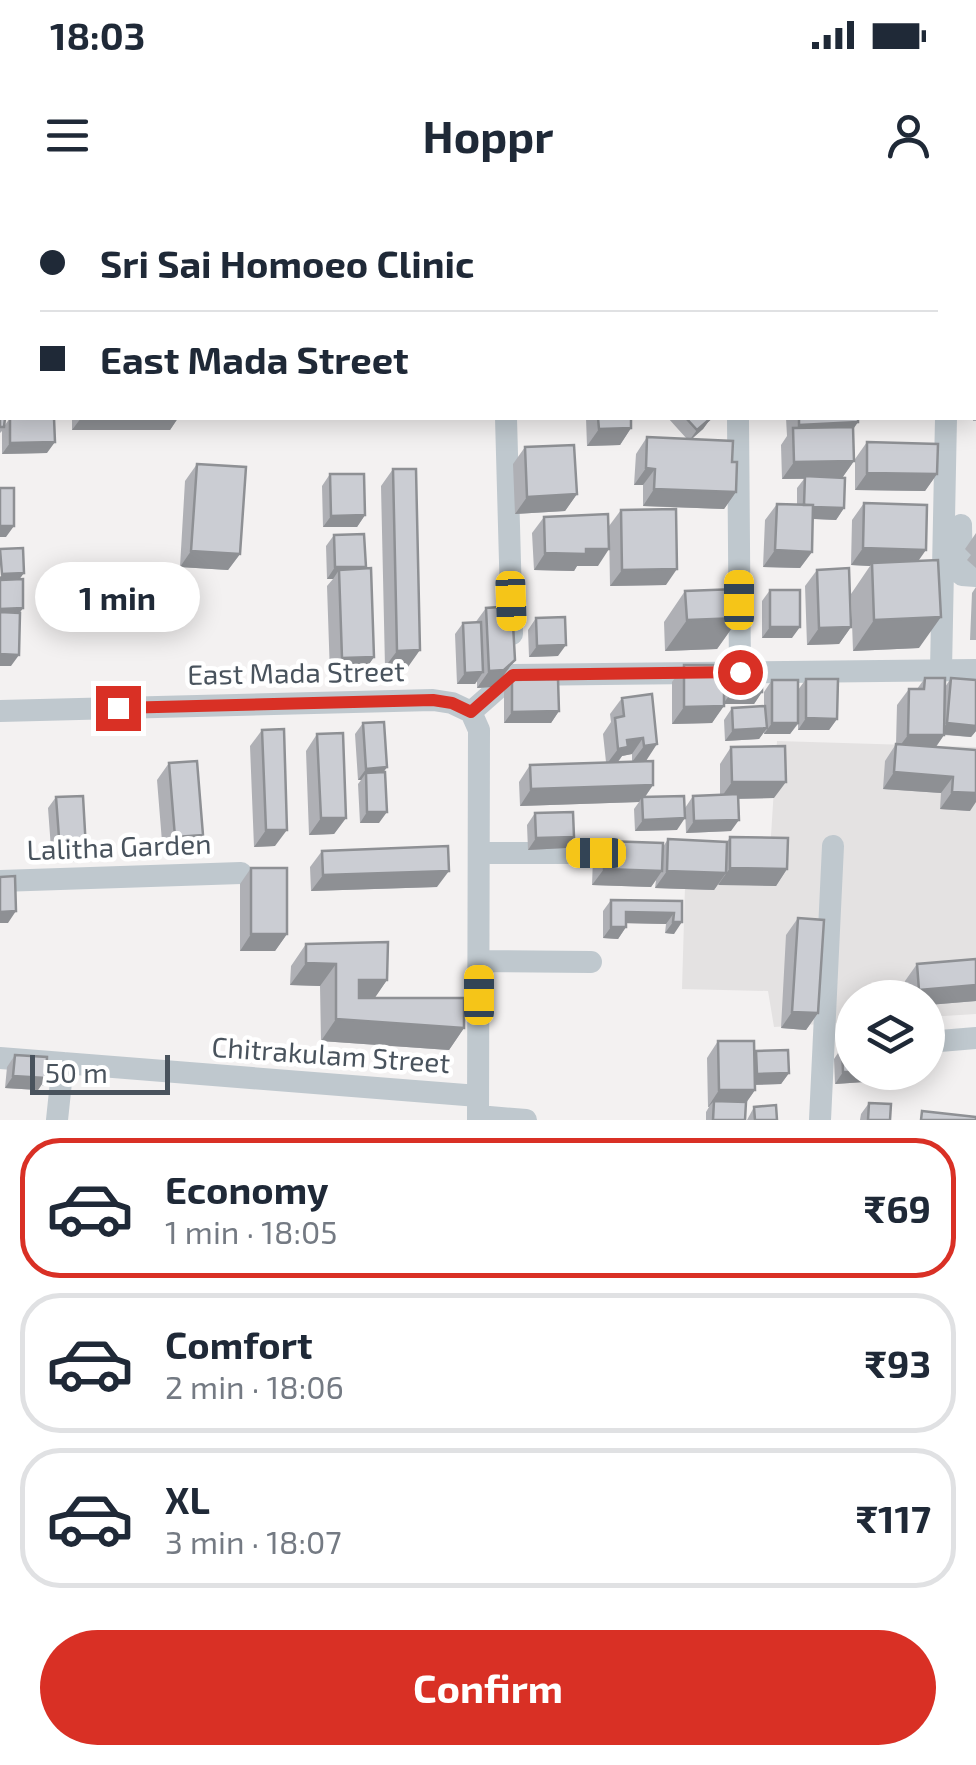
<!DOCTYPE html>
<meta charset="utf-8">
<style>
:root{--surface:#fff;--page:#f6f6f7;--text:#1f2937;--muted:#747a83;--line:#e0e1e3;--accent:#d93025}
body{margin:0;font-family:"Exo 2",sans-serif;background:var(--page);color:var(--text);height:100vh;display:flex;flex-direction:column;font-size:38px;white-space:nowrap}
*{box-sizing:border-box;margin:0}
p{font-size:32px;color:var(--muted)}
.icon{flex:none;width:55px;height:55px;fill:none;stroke:currentColor;stroke-width:2;stroke-linecap:round;stroke-linejoin:round}
.map{position:relative;height:920px;overflow:hidden}
.details{display:flex;flex-direction:column;background:var(--surface);flex:1}
.details>*{flex:none}
.hud{position:absolute;left:0px;top:0px;width:978px;height:220px;box-shadow:0 5px 25px #0003;display:grid;align-content:center;height:220px;padding:0 40px;background:var(--surface)}
.tools{position:absolute;left:835px;top:780px;display:grid;gap:20px}
.tools a{display:grid;place-items:center;width:110px;height:110px;border-radius:50%;background:var(--surface);box-shadow:0 5px 25px #0003;font-size:50px}
.scale{position:absolute;left:30px;bottom:25px;width:140px;box-sizing:border-box;padding-left:10px;border:5px solid #49535d;border-top:0;font-size:28px;line-height:35px;white-space:nowrap;color:#49535d;-webkit-text-stroke:8px #fff;paint-order:stroke}
.end{position:absolute;width:45px;height:45px;margin:-22px;border:12px solid #d93025;background:#fff;box-shadow:0 0 0 5px #fff}
.from{border-radius:50%}
.bubble{position:absolute;height:70px;border-radius:35px;background:var(--surface);box-shadow:0 5px 25px #0003;font-size:32px;font-weight:700;line-height:70px;text-align:center}
.car{position:absolute;width:30px;height:60px;margin:-30px -15px;border-radius:12px;box-shadow:0 0 8px 2px #0007;background:linear-gradient(#f5c518 24%,#345 0 40%,#f5c518 0 76%,#345 0 86%,#f5c518 0)}
.hud b{display:flex;align-items:center;gap:35px;height:95px;font-size:38px}
.hud b+b{border-top:2px solid var(--line)}
.hud i{width:25px;height:25px;background:var(--text)}
ul{padding:18px 0 0;list-style:none}
li{display:flex;align-items:center;gap:30px;height:140px;margin:0 20px 15px;padding:0 20px;border:5px solid var(--line);border-radius:40px}
li div{flex:1}
li b{display:block;font-size:38px}
li em{font-style:normal;font-weight:700}
li.active{border-color:var(--accent)}
li>.icon{width:90px;height:90px;stroke-width:1.5}
.button{display:flex;gap:20px;margin-top:auto;padding:20px 40px}
.button a{flex:1;height:115px;border-radius:60px;background:var(--accent);color:#fff;font-size:40px;font-weight:700;line-height:115px;text-align:center}
.status{display:flex;justify-content:space-between;align-items:center;height:70px;padding:0 50px;background:var(--surface);direction:ltr}
.status svg{height:28px;fill:currentColor}
header{display:flex;justify-content:space-between;align-items:center;height:130px;padding:0 40px;background:var(--surface);font-size:45px;font-weight:700}
.map>svg:first-child{display:block}
</style>
<div class="status"><b>18:03</b><svg viewBox="0 0 49 12"><path d="M0 12V9h3v3zM5 12V6h3v6zM10 12V3h3v9zM15 12V0h3v12zM26 1h20v11H26zM47 4h2v5h-2z"/></svg></div>
<header><svg class="icon" aria-label="menu" viewBox="0 0 24 24"><path d="M4 6h16M4 12h16M4 18h16"/></svg>Hoppr<svg class="icon" aria-label="person" viewBox="0 0 24 24"><circle cx="12" cy="8" r="4"/><path d="M4 21q1-7 8-7t8 7"/></svg></header>
<div class="map">
<svg width="976" height="920" viewBox="0 0 976 920">
<rect width="100%" height="100%" fill="#f3f1f1"/>
<path fill="#e4e2e2" d="M777,541L976,547V814L928,817V798H852V822L774,827L768,791L682,789L685,686L768,683Z"/>
<g fill="none" stroke-linecap="round" stroke-linejoin="round">
<path stroke="#bfc8ce" stroke-width="22" d="M500,0V2
M614,0V1
M737,0V2
M949,2V0
M975,16H976
M0,69H2
M506,218L512,434
M738,218L740,472
M961,325L962,375L976,376
M941,470L946,218
M0,511L433,500L452,503L471,512
M471,512L513,475L976,470
M471,512L479,530L478,920
M479,653H625
M0,681L241,673
M479,761L591,762
M928,842L976,838
M0,858L478,896
M478,916L526,920
M57,920L63,863
M820,920L833,646"/>
</g>
<path fill="#afb0b5" fill-rule="evenodd" d="M402,0H472V2H402Z
M621,0H721L719,2H621Z
M768,0H928L926,2H768Z
M0,142L5,225L10,218L47,253L2,254V231L0,233Z
M976,170V221H973V218H975Z
M72,218H178L170,230H72Z
M586,218H631V228L620,245L587,246Z
M668,218H711L703,229L692,239L732,262L736,292L724,309L643,306V285H634L636,254L647,237L687,239Z
M786,218H858V222L853,229L854,261L842,278L844,308L836,320L813,319L812,352L800,368L763,367L765,320L777,304L797,305V288L804,279H782L781,245L787,236Z
M867,242L937,274L925,291L855,290V259Z
M525,247L577,294L565,311L515,314L513,264Z
M197,264L240,354L228,370L180,367L185,281Z
M393,269L408,467H385L381,286Z
M330,274L365,315L357,327H323L322,286Z
M864,303L918,361L919,448L853,451L851,394L870,366L851,365L852,320Z
M621,310L666,385L610,386L609,326Z
M544,317L598,366H577L574,371L534,370L532,333Z
M976,333V368L967,360L971,355L965,349Z
M334,335L364,369L374,457L362,474L330,475L327,386L333,379H327L326,346Z
M817,370L851,427L839,444L807,445L805,386Z
M976,387V440H970L972,393Z
M770,390L792,438H762V401Z
M685,391L739,418L717,449L665,451L664,422Z
M486,408L515,460L503,476L492,487L477,488V481L475,484H457L455,434L463,423H475Z
M536,418L558,456L529,457L528,430Z
M684,465L724,480L731,470L762,492L754,504H724L712,523L672,524V482Z
M925,478L945,487L951,478L976,480V531L971,537L944,535L936,547L970,611L940,609L941,593L883,589L885,561L896,544L897,505L909,489H917Z
M806,479L837,519L829,530H798V524L790,534H764V532L759,539L725,541L724,520L732,508L764,506V492L772,480L798,490Z
M512,480L559,511L551,523H504V491Z
M652,494L646,561L653,585L645,597L677,630L635,631L634,609L639,602L520,606L519,582L530,565L606,562L603,534L611,522L610,514L622,498ZM632,554V562H618L622,556Z
M363,523L387,567L383,572L379,623H360L358,584L361,580H358L355,534Z
M262,530L275,646L254,647L250,546Z
M317,534L346,618L334,634L309,635L306,551Z
M731,547L774,598L738,599L731,631L686,633L685,608L693,596L720,595V564Z
M169,563L203,635L191,651L163,654L157,580Z
M56,597L78,661L52,662L48,608Z
M535,613L574,637L566,648L528,650L527,625Z
M730,637L787,669L776,686L718,684L714,690L655,688L656,680L651,687L592,685L593,658L605,641L663,647L668,639L727,642Z
M322,651L437,687L311,691L310,667Z
M251,668L287,734L275,751H240V684Z
M611,700L682,701L674,734L665,733L666,724L626,723V727L618,739L603,738V711Z
M798,718L818,813L806,830L781,828L786,735Z
M306,744L387,780L374,798L464,828L449,850L321,841L320,786L290,785L291,766Z
M976,759V801L928,805V798H907L905,781L917,764Z
M718,841L754,854L756,851L789,873L781,884L755,885V890L746,903L745,920H706V912L709,907H708L707,858Z
M842,847L864,882L835,884L834,859Z
M15,855L47,867L60,880L56,886H42V884L38,890L5,888L7,867Z
M869,903L890,920H860L861,914Z
M754,907L777,920H747Z"/>
<path fill="#8e9094" d="M721,0L719,2H635L636,1Z
M775,0H814L805,2H773Z
M826,0H855L853,2H825Z
M857,0H897L895,2H856Z
M901,0H928L926,2H899Z
M0,36H2V59H0Z
M81,218H178L170,230H72Z
M711,218L703,229L689,241L697,230Z
M858,222L847,238L793,233L799,225Z
M631,228L620,245L587,246L599,229Z
M55,242L47,253L2,254L10,243Z
M854,261L842,278L782,279L794,262Z
M646,268L655,269L643,285H634Z
M867,273L937,274L925,291L855,290Z
M654,289L736,292L724,309L643,306Z
M577,294L565,311L515,314L527,297Z
M804,307L844,308L836,320L796,318Z
M365,315L357,327H323L331,316Z
M0,326H14L6,337H0Z
M863,348L926,350L914,367L872,363L870,366L851,365Z
M586,349H609L598,366H577L574,371L534,370L545,353Z
M775,350L812,352L800,368L763,367Z
M191,351L240,354L228,370L180,367Z
M335,367H366L358,378L339,370L333,379H327Z
M677,369L666,385L610,386L622,370Z
M24,373L16,384L0,385V377L2,374Z
M23,408L15,420H0V409Z
M941,417L919,448L853,451L874,420Z
M739,418L717,449L665,451L687,420Z
M770,427H800L792,438H762Z
M851,427L839,444L807,445L819,428Z
M566,445L558,456L529,457L537,446Z
M420,450L408,467H385L397,451Z
M0,454L19,455L11,466H0Z
M374,457L362,474L330,475L342,458Z
M515,460L503,476L492,487L477,488L489,471Z
M483,472L475,484H457L465,473Z
M762,492L754,504H723L731,493Z
M724,506L712,523L672,524L684,507Z
M559,511L551,523H504L512,512Z
M806,518L837,519L829,530H798Z
M772,523H798L790,534H764Z
M947,523L976,526V531L971,537L939,534Z
M767,528L759,539L725,541L733,530Z
M908,535H944L932,552L896,551Z
M643,538L632,554L622,556L616,564L606,565L618,549L627,540Z
M657,544L646,561L632,562L644,546Z
M387,567L379,579L366,573L361,580H358L366,569Z
M894,572L953,577L941,593L883,589Z
M732,582H786L774,598L720,599Z
M653,585L642,601V597L639,602L520,606L531,589Z
M976,589V602L970,611L940,609L952,592Z
M367,612H387L379,623H360Z
M321,618H346L334,634L309,635Z
M685,618L677,630L635,631L643,620Z
M739,620L731,631L686,633L694,621Z
M266,630H287L275,646L254,647Z
M203,635L191,651L163,654L175,637Z
M574,637L566,648L528,650L536,638Z
M86,649L78,661L52,662L60,651Z
M730,668L787,669L776,686L718,685Z
M604,669L662,671L651,687L592,685Z
M449,671L437,687L311,691L323,675Z
M667,671L726,673L714,690L655,688Z
M16,711L8,723H0V712Z
M626,712L674,713L666,724L618,723Z
M673,722H682L674,734L665,733Z
M611,727H626L618,739L603,738Z
M251,734H287L275,751H240Z
M306,763L336,764L320,786L290,785Z
M359,780H387L372,802L344,801Z
M976,785V801L928,805V798H914L919,790Z
M792,812L818,813L806,830L781,828Z
M336,819L464,828L449,850L321,841Z
M843,872H870L864,882L835,884Z
M789,873L781,884L749,885L757,874Z
M13,876L46,878L38,890L5,888Z
M46,880H60L56,886H42Z
M719,890H755L743,907L714,901L708,907Z"/>
<path fill="#cbcdd3" stroke="#8e9094" stroke-width="2.5" d="M0,0H54V2H2V36H0Z
M417,0H472V2H417Z
M0,142H2V218H5L4,227H0Z
M10,218H54L55,242L10,243Z
M598,218H631V228L599,229Z
M686,218H711L697,230Z
M799,218H858V222L799,225Z
M853,227L854,261L794,262L793,228Z
M647,237L733,241L732,262H737L736,292L654,289L655,269L646,268Z
M867,242L938,244L937,274L867,273Z
M574,245L577,294L527,297L525,247Z
M197,264L246,267L240,354L191,351Z
M393,269H416L420,450L397,451Z
M330,274H364L365,315L331,316Z
M805,276L845,278L844,308L813,307V305H804Z
M0,288H14V326H0Z
M864,303L927,305L926,350L863,348Z
M777,304L813,305L812,352L775,350Z
M676,309L677,369L622,370L621,310Z
M608,314L609,349H586V354L545,353L544,317Z
M364,334L366,367H335L334,335Z
M23,348L24,373L2,374L0,349Z
M938,360L941,417L874,420L872,363Z
M371,368L374,457L342,458L339,370Z
M849,368L851,427L819,428L817,370Z
M23,379V408L0,409V380Z
M737,389L739,418L687,420L685,391Z
M770,390H800V427H770Z
M512,406L515,460L504,470L489,471L486,408Z
M0,412L20,413L19,455L0,454Z
M565,417L566,445L537,446L536,418Z
M481,422L483,472L465,473L463,423Z
M684,465H724V506L684,507Z
M731,470H762V492L731,493Z
M925,478H945L944,535H908L909,489H924Z
M951,478L976,480V526L947,523Z
M558,479L559,511L512,512V480Z
M806,479H838L837,519L806,518Z
M772,480H798V523H772Z
M652,494L657,544L644,546L643,538L627,540L628,547L618,549L615,518L624,516L622,498Z
M765,506L767,528L733,530L732,508Z
M384,522L387,567L366,569L363,523Z
M284,529L287,630H266L262,530Z
M343,533L346,618H321L317,534Z
M896,544L976,550V593L952,592L953,577L894,572Z
M785,546L786,582H732L731,547Z
M197,561L203,635L175,637L169,563Z
M653,561V585L531,589L530,565Z
M385,572L387,612H367L366,573Z
M738,594L739,620L694,621L693,596Z
M83,596L86,649L60,651L56,597Z
M684,596L685,618L643,620L642,597Z
M573,612L574,637L536,638L535,613Z
M730,637L788,638L787,669L730,668Z
M668,639L727,642L726,673L667,671Z
M605,641L663,643L662,671L604,669Z
M448,646L449,671L323,675L322,651Z
M251,668H287V734H251Z
M15,676L16,711L0,712V677Z
M611,700L682,701V722H673L674,713L626,712V727H611Z
M798,718L824,720L818,813L792,812Z
M388,742L387,780H359V798H464V828L336,819V764L306,763V744Z
M976,759V785L919,790L917,764Z
M718,841H754L755,890H719Z
M842,847H852V872H843Z
M788,850L789,873L757,874L756,851Z
M15,855L47,857L46,878L13,876Z
M47,867H59L60,880H46Z
M714,901L746,902L745,920H713Z
M869,903L891,904L890,920H868Z
M776,905L777,920H755L754,907Z
M922,911L976,917V920H921Z"/>
<g fill="none" stroke-linecap="round" stroke-linejoin="round">
<path stroke="#d93025" stroke-width="12" d="M118,508L433,500L452,503L471,512L513,475L740,472"/>
</g>
<g text-anchor="middle" stroke-width="9" stroke-linejoin="round" paint-order="stroke">
<g font-size="28" fill="#49535d" stroke="#fff">
<text transform="translate(296 473) rotate(-1)" y="10">East Mada Street</text>
<text transform="translate(119 647) rotate(-2)" y="10">Lalitha Garden</text>
<text transform="translate(331 855) rotate(4)" y="10">Chitrakulam Street</text>
</g>
</g>
</svg>
<div class="tools">
<a><svg class="icon" aria-label="layers" viewBox="0 0 24 24"><path d="M12 4l9 5-9 5-9-5zM3 14l9 5 9-5"/></svg></a>
</div>
<div class="scale">50 m</div>
<i class="end from" style="left:740px;top:472px"></i>
<i class="end" style="left:118px;top:508px"></i>
<div class="bubble" style="left:35px;top:362px;width:165px">1 min</div>
<i class="car" style="left:739px;top:400px;rotate:0deg"></i>
<i class="car" style="left:511px;top:401px;rotate:178deg"></i>
<i class="car" style="left:596px;top:653px;rotate:270deg"></i>
<i class="car" style="left:479px;top:795px;rotate:0deg"></i>
<div class="hud">
<b><i class="from"></i>Sri Sai Homoeo Clinic</b>
<b><i></i>East Mada Street</b>
</div>
</div>
<section class="details">
<ul>
<li class="active"><svg class="icon" aria-label="car" viewBox="0 0 24 24"><path d="M5 17H2v-5l4-1 3-4h7l3 4 3 1v5h-3M9 17h6M6 11h13"/><circle cx="7" cy="17" r="2"/><circle cx="17" cy="17" r="2"/></svg><div><b>Economy</b><p>1 min · 18:05</p></div><em>₹69</em></li>
<li><svg class="icon" aria-label="car" viewBox="0 0 24 24"><path d="M5 17H2v-5l4-1 3-4h7l3 4 3 1v5h-3M9 17h6M6 11h13"/><circle cx="7" cy="17" r="2"/><circle cx="17" cy="17" r="2"/></svg><div><b>Comfort</b><p>2 min · 18:06</p></div><em>₹93</em></li>
<li><svg class="icon" aria-label="car" viewBox="0 0 24 24"><path d="M5 17H2v-5l4-1 3-4h7l3 4 3 1v5h-3M9 17h6M6 11h13"/><circle cx="7" cy="17" r="2"/><circle cx="17" cy="17" r="2"/></svg><div><b>XL</b><p>3 min · 18:07</p></div><em>₹117</em></li>
</ul>
<div class="button"><a>Confirm</a></div>
</section>
